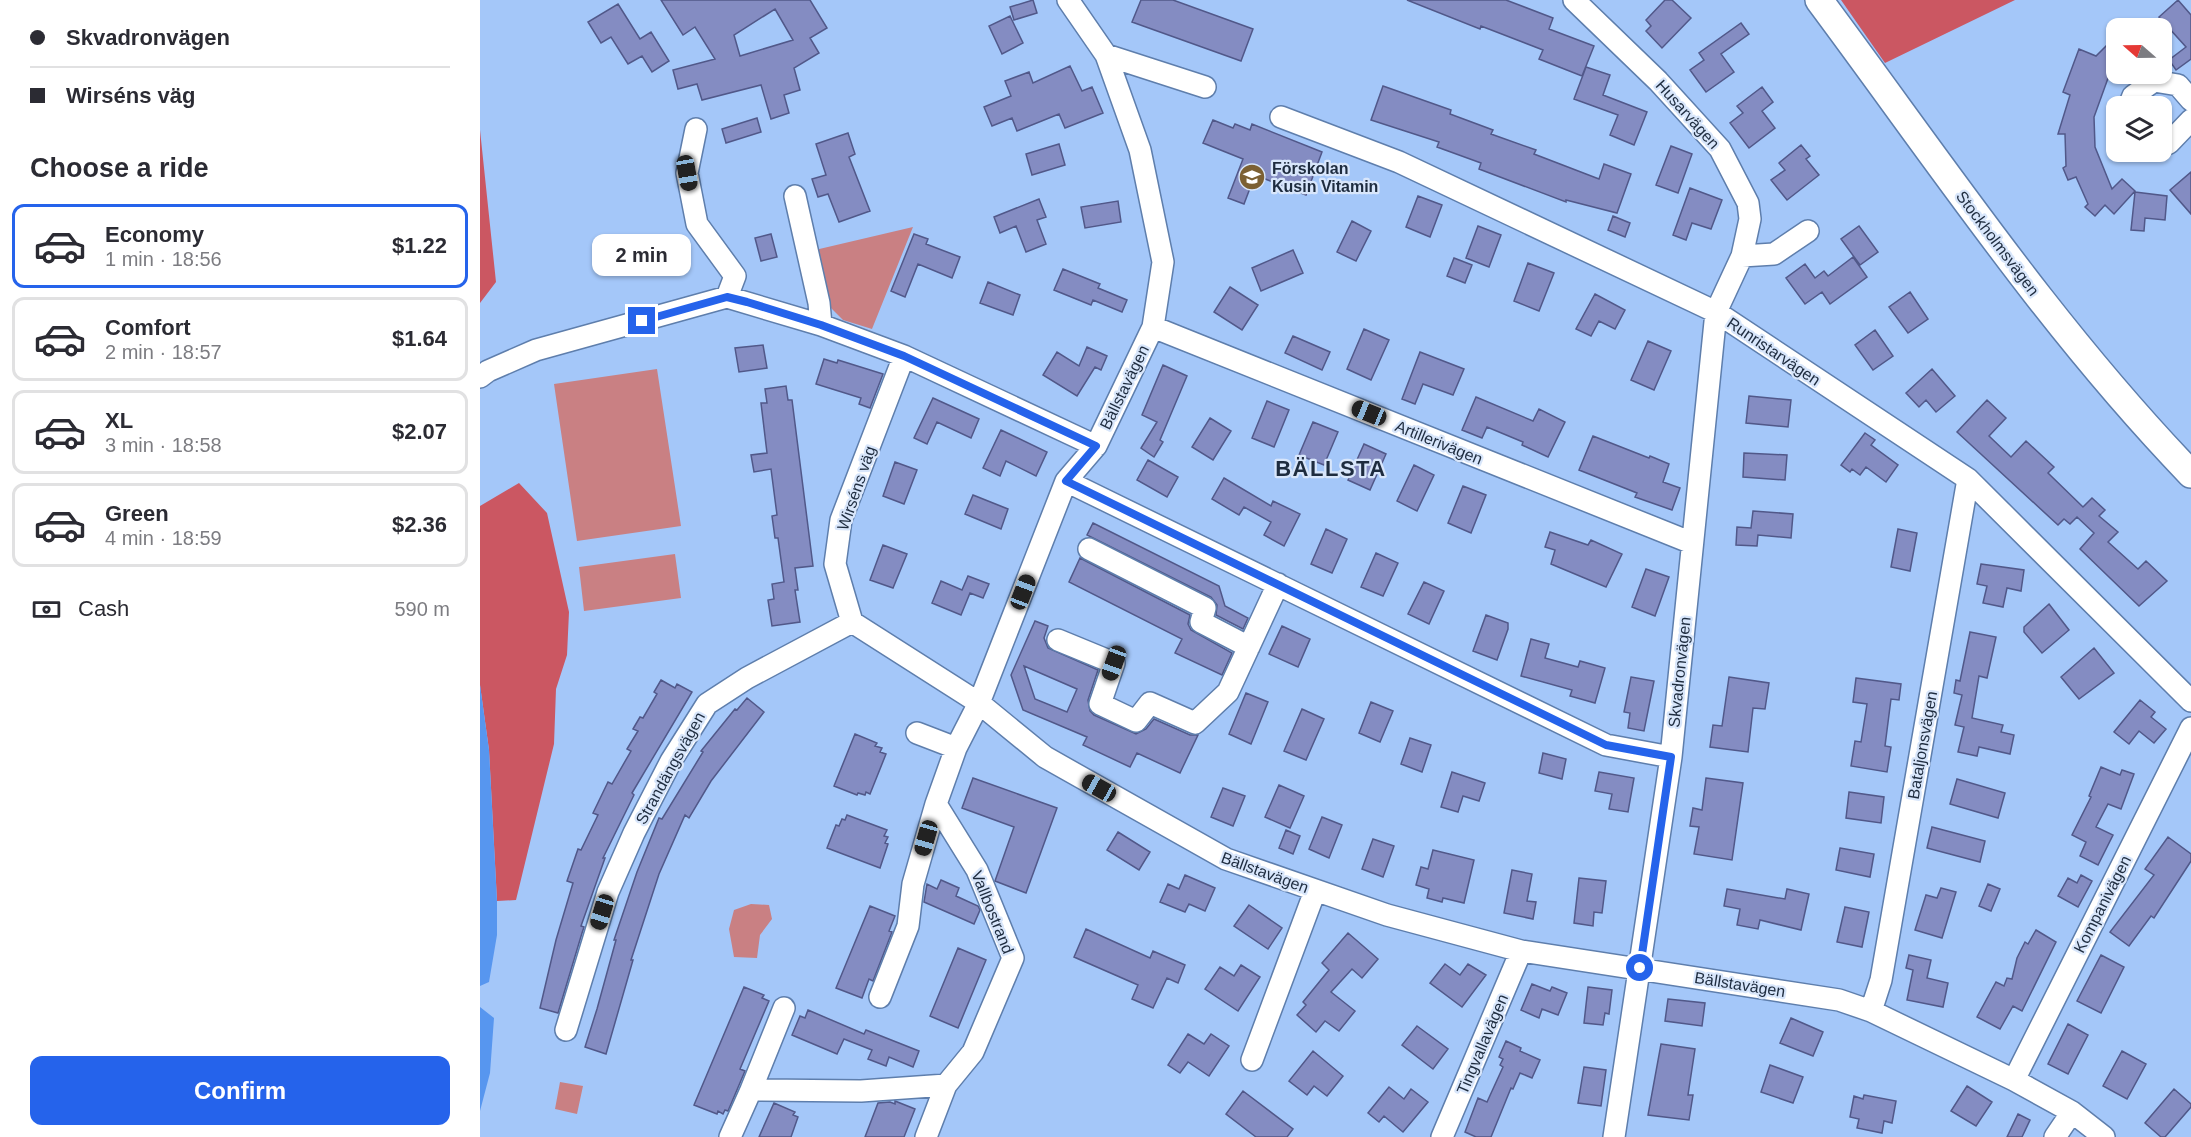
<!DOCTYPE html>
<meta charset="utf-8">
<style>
:root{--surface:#fff;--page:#f2f2f3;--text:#2b2b33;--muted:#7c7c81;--line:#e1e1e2;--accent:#2563eb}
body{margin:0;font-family:Arial,sans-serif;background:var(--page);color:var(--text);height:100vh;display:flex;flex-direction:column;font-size:22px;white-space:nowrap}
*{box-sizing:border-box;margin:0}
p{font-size:20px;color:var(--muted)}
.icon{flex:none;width:33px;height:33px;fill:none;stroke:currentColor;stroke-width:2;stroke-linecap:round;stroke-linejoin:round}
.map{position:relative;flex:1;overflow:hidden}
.drawer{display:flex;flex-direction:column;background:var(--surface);width:480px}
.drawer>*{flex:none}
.hud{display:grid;align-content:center;height:132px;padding:0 30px;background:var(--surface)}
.needle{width:39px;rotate:290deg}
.fabs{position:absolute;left:1626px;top:18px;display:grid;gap:12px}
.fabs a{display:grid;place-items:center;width:66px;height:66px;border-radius:12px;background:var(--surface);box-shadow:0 2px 4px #0004;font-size:30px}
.end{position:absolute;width:27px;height:27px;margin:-14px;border:8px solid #2563eb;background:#fff;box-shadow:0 0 0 3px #fff}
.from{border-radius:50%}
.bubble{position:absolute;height:42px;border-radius:12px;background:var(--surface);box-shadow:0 2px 4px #0004;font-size:20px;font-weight:700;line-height:42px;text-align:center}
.car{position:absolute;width:18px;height:36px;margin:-18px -9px;border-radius:8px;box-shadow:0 0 4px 2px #0007;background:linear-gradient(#222 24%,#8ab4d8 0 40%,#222 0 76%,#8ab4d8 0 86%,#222 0)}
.hud b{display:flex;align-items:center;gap:21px;height:57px;font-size:22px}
.hud b+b{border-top:2px solid var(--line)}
.hud i{width:15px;height:15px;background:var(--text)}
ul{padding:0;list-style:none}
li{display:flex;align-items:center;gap:18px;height:84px;margin:0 12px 9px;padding:0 18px;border:3px solid var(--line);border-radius:12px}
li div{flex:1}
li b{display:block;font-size:22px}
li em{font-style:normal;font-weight:700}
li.current{border-color:var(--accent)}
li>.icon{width:54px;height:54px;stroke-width:1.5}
h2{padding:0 30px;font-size:27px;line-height:72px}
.pay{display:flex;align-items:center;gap:15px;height:66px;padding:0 30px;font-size:22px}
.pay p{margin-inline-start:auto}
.cta{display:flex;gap:12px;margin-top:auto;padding:12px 30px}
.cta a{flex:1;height:69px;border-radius:12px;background:var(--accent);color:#fff;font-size:24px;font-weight:700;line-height:69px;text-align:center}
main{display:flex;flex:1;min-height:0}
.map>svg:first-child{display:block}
</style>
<main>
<section class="drawer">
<div class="hud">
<b><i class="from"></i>Skvadronvägen</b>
<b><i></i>Wirséns väg</b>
</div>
<h2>Choose a ride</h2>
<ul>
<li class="current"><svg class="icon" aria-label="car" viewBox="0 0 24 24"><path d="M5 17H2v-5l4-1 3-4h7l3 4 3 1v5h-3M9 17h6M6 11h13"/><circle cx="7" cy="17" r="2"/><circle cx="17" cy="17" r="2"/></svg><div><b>Economy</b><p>1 min · 18:56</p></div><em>$1.22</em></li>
<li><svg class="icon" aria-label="car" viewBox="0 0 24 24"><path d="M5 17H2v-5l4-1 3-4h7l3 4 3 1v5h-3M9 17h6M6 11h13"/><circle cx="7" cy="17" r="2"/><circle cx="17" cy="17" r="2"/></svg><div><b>Comfort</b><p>2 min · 18:57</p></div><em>$1.64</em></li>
<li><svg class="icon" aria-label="car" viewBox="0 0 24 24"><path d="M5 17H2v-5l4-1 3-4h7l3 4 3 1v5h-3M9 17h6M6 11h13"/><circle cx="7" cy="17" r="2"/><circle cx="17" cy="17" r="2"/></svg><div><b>XL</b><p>3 min · 18:58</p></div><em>$2.07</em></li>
<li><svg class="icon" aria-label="car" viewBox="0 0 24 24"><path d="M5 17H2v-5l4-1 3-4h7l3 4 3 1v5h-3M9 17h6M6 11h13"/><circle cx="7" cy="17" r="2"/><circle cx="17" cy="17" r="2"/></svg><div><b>Green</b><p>4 min · 18:59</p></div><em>$2.36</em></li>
</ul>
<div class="pay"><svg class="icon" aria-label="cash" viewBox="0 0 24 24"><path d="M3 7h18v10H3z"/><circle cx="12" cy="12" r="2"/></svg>Cash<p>590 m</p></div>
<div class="cta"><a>Confirm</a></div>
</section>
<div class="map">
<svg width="1711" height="1137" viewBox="0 0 1711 1137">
<rect width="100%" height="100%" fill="#a4c7f9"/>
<path fill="#c98083" d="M433,227L392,329L363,320L347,304L335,250Z
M177,369L201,526L97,541L74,384Z
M195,554L201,598L104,611L99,567Z
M271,904L289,905L292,919L280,935L277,958L254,957L249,929L254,910Z
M80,1082L103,1086L97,1114L75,1109Z"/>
<path fill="#cb5762" d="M1361,0H1535L1405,63Z
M0,130L16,282L0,303Z
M39,483L67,513L89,612L87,655L76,689L74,744L36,900L17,901L9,750L0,685V506Z"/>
<path fill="#5796ef" d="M0,685L9,750L17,901V935L9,982L0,986Z
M0,1007L14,1018L10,1073L0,1111Z"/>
<path fill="#848cc2" stroke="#515889" stroke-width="1.5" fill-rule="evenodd" d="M181,0H330L347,28L330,38L339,53L314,68L320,90L304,95L309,113L291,119L281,85L222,100L217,84L198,89L193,70L235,59L215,27L203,35ZM295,9L313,40L260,56L254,35Z
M553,0L557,13L534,20L530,7Z
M661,0H693L773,29L761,61L652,22Z
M927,0H1026L1073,18L1069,29L1114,46L1102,76L1059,59L1063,50L1001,26L1000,29Z
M1185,0H1192L1211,18L1182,48L1166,31L1171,26L1166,20Z
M1698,0L1711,15V59L1696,70L1689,60L1706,47L1679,17Z
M138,4L160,39L171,32L189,61L172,72L162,56L148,64L131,37L121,43L108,22Z
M530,16L543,43L522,54L509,26Z
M1261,23L1269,34L1241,54L1254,72L1226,92L1210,70L1224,60L1219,53Z
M1636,36V56L1614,117L1615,147L1632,189L1642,179L1655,191L1634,214L1625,205L1615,216L1605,207L1608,204L1596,177L1588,180L1583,168L1586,166L1585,134H1578L1590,95L1583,92L1599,49L1616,56Z
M590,66L602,91L612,87L623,113L585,128L579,114L537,131L532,118L512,126L504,107L531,96L525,81L549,72L553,83Z
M1106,67L1130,75L1123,95L1167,112L1154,145L1130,135L1138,115L1094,99Z
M903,86L971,110L970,114L1013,130L1011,134L1056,150L1054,154L1119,179L1124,164L1151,174L1137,213L1086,200V202L999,169L1001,163L957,147L959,142L891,120Z
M1282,87L1293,102L1282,111L1295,128L1269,148L1250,123L1263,113L1257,106Z
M277,118L281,132L246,143L242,129Z
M733,120L753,128L755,124L770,130L772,124L842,152L826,195L775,175L764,204L748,198L763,159L723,143Z
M368,133L375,154L369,157L390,211L359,222L348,194L338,197L332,179L346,175L336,144Z
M579,144L585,165L552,175L546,154Z
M1321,145L1330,156L1326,159L1339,175L1307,200L1291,180L1305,170L1299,163Z
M1191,146L1212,154L1198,193L1176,185Z
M1711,172V214L1690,190Z
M1210,188L1242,200L1231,229L1212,223L1206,240L1193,235Z
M1655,192L1687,196L1685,220L1665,218L1664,231L1651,230Z
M938,196L962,205L950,237L926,227Z
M559,199L566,217L557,220L566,244L546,252L536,226L520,233L514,217Z
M638,201L641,222L605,228L601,207Z
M1133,216L1150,223L1145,237L1128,230Z
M872,221L891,231L876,261L857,252Z
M998,226L1021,235L1009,267L986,258Z
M1379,226L1398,252L1380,265L1361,239Z
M291,234L297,257L281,261L275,238Z
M434,234L448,239L446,244L480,257L472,278L438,264L425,297L411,291Z
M813,250L823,273L781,291L772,268Z
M1373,257L1387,277L1350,304L1342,292L1325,304L1306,278L1325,264L1335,278L1344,271L1348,276Z
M974,258L992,265L985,283L967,276Z
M1048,263L1074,273L1059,311L1034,301Z
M583,269L620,284L618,288L647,300L642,312L613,300L611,305L574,290Z
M508,282L540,295L533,315L500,303Z
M750,287L778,305L762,330L734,312Z
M1430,292L1448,319L1428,333L1409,307Z
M1115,294L1145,310L1135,329L1119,321L1111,336L1096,329Z
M884,329L909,340L891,380L867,369Z
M1395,330L1413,356L1393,370L1375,345Z
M813,336L850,352L842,370L805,353Z
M1168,341L1191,351L1174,390L1151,380Z
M283,345L287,368L259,372L255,348Z
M607,347L627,356L621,370L615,367L597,396L563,375L577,352L599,366Z
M940,352L984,369L973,395L943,384L935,404L922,399Z
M344,359L357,363L358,360L403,374L390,408L379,404L381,398L336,384Z
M683,365L707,376L680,440L683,442L674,457L661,448L677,422L662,415Z
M1452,369L1475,396L1456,412L1446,400L1439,407L1426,393Z
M306,386L308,400H312L333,566L315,568L318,590H315L320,622L292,626L288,600L294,599L292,584L304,582L298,538H295L292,516L297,515L291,469L274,472L271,455L287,453L281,403H287L285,389Z
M1269,396L1311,400L1308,427L1266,423Z
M996,397L1053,421L1059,409L1085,422L1068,457L1042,445L1043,442L1007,427L1002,438L982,430Z
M453,398L499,419L491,438L457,422L447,444L434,438Z
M1507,400L1526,418L1509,436L1531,457L1546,441L1574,467L1568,473L1603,507L1612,498L1625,510L1619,516L1638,532L1628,542L1658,569L1666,561L1687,581L1659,606L1600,549L1614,533L1597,517L1590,524L1584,519L1578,525L1477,432Z
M787,401L809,410L794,447L772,438Z
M730,418L751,431L733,460L712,447Z
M833,422L858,432L844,465L819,455Z
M521,430L567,452L556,476L526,461L520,476L503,468Z
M1385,433L1395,440L1391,445L1418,465L1406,482L1386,467L1380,475L1372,469L1370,472L1361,465Z
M1113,436L1169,458L1170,456L1189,464L1183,482L1200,488L1192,510L1155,497L1157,493L1099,470Z
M884,444L906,454L890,490L868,480Z
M1264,453L1307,455L1305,480L1263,477Z
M668,460L698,477L687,497L657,480Z
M415,462L437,470L424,504L403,496Z
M934,465L954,475L937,511L917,501Z
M744,478L791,506L793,501L820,514L804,546L784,535L791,522L764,507L759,515L732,499Z
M983,486L1006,495L991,533L968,523Z
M493,495L528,509L521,529L485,514Z
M1273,511L1313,514L1311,538L1278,535L1277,546L1256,545L1257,527L1271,528Z
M613,523L739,586L745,606L768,618L763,629L736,615L737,605L731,597L607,535Z
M846,529L867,539L852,573L831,564Z
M1418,529L1437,533L1430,571L1411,567Z
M1070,532L1108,545L1111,540L1142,554L1126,587L1071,564L1075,550L1065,547Z
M403,545L427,554L413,588L390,580Z
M896,553L918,563L903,596L881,587Z
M600,558L710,615L708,624L711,630L752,653L742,675L695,653L702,639L589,582Z
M1501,564L1544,570L1541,591L1527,588L1523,607L1503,603L1507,586L1497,584Z
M1166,569L1189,577L1175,616L1152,607Z
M488,576L509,584L503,598L490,593L481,615L452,603L461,581L482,590Z
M944,582L964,591L949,624L928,614Z
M1569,604L1589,630L1562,653L1544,632V627Z
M1006,615L1028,623V629L1017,660L993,651Z
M555,621L568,626L564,638L568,648L618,670L608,700L610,711L614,715L656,734L666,729L674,719L710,735H718L700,773L657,753L650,767L603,745L607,737L543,710L531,675ZM544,666L597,689L587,712L555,699Z
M802,626L830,639L818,667L789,654Z
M1490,632L1516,637L1507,678L1499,676L1492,718L1523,725L1521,732L1534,735L1530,754L1499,747L1497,756L1478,752L1484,727L1475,725L1482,695L1474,693L1476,680L1480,681Z
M1051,639L1069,644L1065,658L1098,667L1100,661L1125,668L1115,703L1090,696L1092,690L1041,676Z
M1614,648L1634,673L1599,699L1581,677Z
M1151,677L1174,681L1164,731L1148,728L1150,713L1144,712Z
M1249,677L1289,683L1285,709L1273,708L1268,752L1230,747L1233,725L1242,726Z
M1376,678L1421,684L1419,700L1411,699L1405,746L1411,747L1407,772L1371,766L1375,741L1381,742L1387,704L1373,702Z
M181,680L195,688L197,684L212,692L152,793L154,795L123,858H125L101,926L104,927L102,933L78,1013L60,1008L76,940L93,883L87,881L98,849L101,850L118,815L113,813L128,782L132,784L151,751L147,749L158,731L153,729L160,717L163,718L177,694L174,692Z
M766,693L788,702L771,744L749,734Z
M267,698L284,712L231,781L209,818L205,815L179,874L151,960H153L126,1054L105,1047L117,1009L136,940H134L157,872L179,818L182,819L223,752L221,751L255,709L257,710Z
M1660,700L1675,712L1671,717L1686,729L1674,743L1659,731L1649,744L1634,732Z
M891,702L913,711L900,742L879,733Z
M822,709L844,719L826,760L804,751Z
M375,734L397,743L395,746L402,748L400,752L406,754L390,794L386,792L385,795L378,793L377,795L354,786Z
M930,738L951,745L942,772L921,764Z
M1063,753L1086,759L1082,779L1059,773Z
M1621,767L1640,775L1642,770L1654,774L1641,809L1628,804L1616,827L1633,835L1618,865L1600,856L1606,842L1592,835L1611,797L1609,796Z
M972,772L1005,783L999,801L983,796L978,812L961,807Z
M1119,772L1154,778L1148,812L1129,809L1132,794L1115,791Z
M493,778L577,808L546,893L515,881L534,827L482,808Z
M1226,778L1263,783L1252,860L1214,854L1219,827L1210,826L1213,808L1222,810Z
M1477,779L1525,793L1518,818L1470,804Z
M799,785L824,796L810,828L785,817Z
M743,788L765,796L753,826L731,817Z
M1369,792L1404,797L1401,823L1366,818Z
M367,815L407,830L404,836L408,837L405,843L408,844L400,868L347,848L356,825L359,826L362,819L365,820Z
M842,817L862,825L849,858L829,849Z
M1452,827L1505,841L1500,862L1447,848Z
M806,830L820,836L813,854L799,848Z
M638,832L670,852L659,870L627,850Z
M1688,837L1711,854V861L1674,918L1671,916L1649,946L1630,932L1674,875L1665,869Z
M893,839L914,846L903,877L882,869Z
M1360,848L1394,854L1390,877L1356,870Z
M953,850L994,860L984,903L963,898L962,902L947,898L949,889L936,885L941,867L948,869Z
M1032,870L1052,874L1047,901L1056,902L1053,919L1024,913Z
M705,875L735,888L725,911L709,904L705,912L680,902L688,884L699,889Z
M1601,875L1612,881L1598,907L1578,896L1588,878L1597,883Z
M1099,878L1126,881L1122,913L1114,912L1113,926L1094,923Z
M461,880L479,888L476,896L498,906L500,910L494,924L444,902L447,884L457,889Z
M1508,884L1520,889L1511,911L1499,906Z
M1461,888L1476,892L1462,938L1435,930L1446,895L1457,898Z
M1247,889L1305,899L1307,889L1329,894L1321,930L1280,920L1278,929L1257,925L1260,909L1244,906Z
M769,905L802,928L788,949L754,926Z
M390,906L415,916L409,931L412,932L393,981L389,979L382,998L356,988Z
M1365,907L1389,912L1382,947L1357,942Z
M606,929L670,958L673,951L705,965L698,983L687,978L673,1008L652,999L658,985L594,957Z
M1556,930L1576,942L1542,1011L1533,1006L1520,1029L1497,1017L1516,982L1524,986L1527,978L1532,979L1537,958L1545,942L1548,944Z
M868,933L898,959L882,978L872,969L851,992L875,1011L859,1031L845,1021L836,1032L817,1015L826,1005L823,1002L849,970L842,963Z
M478,948L506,960L478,1028L450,1016Z
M1429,955L1451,960L1447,978L1468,983L1463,1007L1427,1000L1433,970L1426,968Z
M1621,955L1644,967L1621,1013L1597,1001Z
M965,964L980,975L988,964L1006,975L982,1007L950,983Z
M761,965L780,977L758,1011L725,989L740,967L754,976Z
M1052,984L1070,991L1072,987L1087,993L1078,1015L1062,1009L1059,1018L1041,1010Z
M264,987L284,995L282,998L289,1001L260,1069L265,1071L248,1111L245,1110L243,1114L238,1111L237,1114L214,1105Z
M1108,987L1132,990L1129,1014L1125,1013L1123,1025L1104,1023Z
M1188,999L1225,1003L1222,1026L1185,1021Z
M328,1010L384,1034L386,1030L439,1051L433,1067L409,1057L406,1066L388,1059L392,1050L364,1039L357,1054L312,1035L320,1016L325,1018Z
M1311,1018L1343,1032L1333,1056L1300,1043Z
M1588,1024L1608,1035L1588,1074L1568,1064Z
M937,1026L968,1049L953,1069L922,1045Z
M708,1034L724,1044L731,1034L749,1046L729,1076L708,1062L700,1073L688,1065Z
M1026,1041L1041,1048L1040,1051L1060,1060L1052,1078L1040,1073L1033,1089L1031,1088L1011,1137H996L985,1132L998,1098L1007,1102L1023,1067L1020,1065L1023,1059L1019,1057Z
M1181,1044L1215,1049L1208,1095H1213L1209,1120L1168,1115Z
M833,1051L863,1076L847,1096L834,1086L827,1095L809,1081Z
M1642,1051L1666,1064L1647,1099L1623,1086Z
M1290,1065L1323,1077L1313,1103L1281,1092Z
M1104,1067L1126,1070L1121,1106L1098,1103Z
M1487,1086L1512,1102L1496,1126L1471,1111Z
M909,1087L924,1099L931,1089L948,1102L923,1132L904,1116L899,1122L888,1113Z
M1694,1089L1711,1104V1107L1685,1137H1681L1665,1123Z
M763,1091L813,1129L807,1137H776L746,1114Z
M1384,1095L1416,1101L1412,1123L1404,1121L1402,1133L1377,1128L1379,1119L1370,1117L1374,1096L1383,1099Z
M415,1101L435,1109L424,1137H385L398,1103L410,1102L415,1104Z
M294,1103L315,1112L313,1115L318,1117L311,1137H279Z
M1538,1114L1550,1120L1542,1137H1527Z"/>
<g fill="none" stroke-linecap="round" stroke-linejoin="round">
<defs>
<path id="minor" d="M1094,0L1178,81L1240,149L1268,203L1270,219L1262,256L1236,312L1191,757L1134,1137
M626,55L725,87
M1649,106L1653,96L1674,81L1698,85L1711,100
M801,117L919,162L1236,312L1488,479L1711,701
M216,129L207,173L217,224L255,276L247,297
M1682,146L1689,143L1711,120
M315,196L339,303L341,325
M1262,256L1294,254L1328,231
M673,327L1212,543
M0,377L8,371L56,350L247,297L341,325L424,356
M586,481L1126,745L1191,757
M609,549L725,608L721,622L769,647
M372,622L355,564L361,520L424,356L616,446
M578,640L634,663L620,704L656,721L670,703L715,723L748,692L798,584
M437,733L476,748
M400,997L428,926L433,884L456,804
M1391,1011L1401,980L1488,479
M86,1030L128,892L154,833L191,761L227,704L267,678L372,622L499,703L565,757L746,859L907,915L1041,951L1359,1000L1391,1011L1534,1080L1592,1112L1624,1137
M772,1060L835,891
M1534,1080L1711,728
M271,1090L304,1008
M250,1137L271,1090L381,1091L466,1085
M446,1137L466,1085L493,1052L533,958L497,870L456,804L476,748L499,703L586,481L616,446L673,327L683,262L660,150L626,55L588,0
M962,1137L1041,951
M1575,1137L1592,1112"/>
<path id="major" d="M1339,0C1459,161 1571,329 1711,474"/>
</defs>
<use href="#minor" stroke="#5e7eac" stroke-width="24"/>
<use href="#major" stroke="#5e7eac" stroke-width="30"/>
<use href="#minor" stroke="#fff" stroke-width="21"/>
<use href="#major" stroke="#fff" stroke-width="27"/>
</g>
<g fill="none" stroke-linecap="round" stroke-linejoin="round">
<path stroke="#2563eb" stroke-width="8" d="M162,321L247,297L267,302L341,325L424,356L616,446L586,481L1126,745L1191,757L1160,968"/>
</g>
<defs>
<symbol id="school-disc" viewBox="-11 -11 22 22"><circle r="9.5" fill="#7c6033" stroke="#d8e6fb"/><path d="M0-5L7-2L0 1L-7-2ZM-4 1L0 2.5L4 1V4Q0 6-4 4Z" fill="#fff"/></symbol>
</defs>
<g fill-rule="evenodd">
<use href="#school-disc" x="757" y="162" width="30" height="30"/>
</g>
<g text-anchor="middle" stroke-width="4.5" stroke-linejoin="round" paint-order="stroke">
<g font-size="16" fill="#1e2c3f" stroke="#d8e6fb">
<text transform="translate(1208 114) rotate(48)" y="6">Husarvägen</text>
<text transform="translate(1518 243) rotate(53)" y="6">Stockholmsvägen</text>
<text transform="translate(1294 351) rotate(34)" y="6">Runristarvägen</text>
<text transform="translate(644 387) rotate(-64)" y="6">Bällstavägen</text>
<text transform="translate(959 442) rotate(22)" y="6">Artillerivägen</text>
<text transform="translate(376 488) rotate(-71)" y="6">Wirséns väg</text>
<text transform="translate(1199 672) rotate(-84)" y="6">Skvadronvägen</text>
<text transform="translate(1442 745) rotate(-80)" y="6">Bataljonsvägen</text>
<text transform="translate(190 768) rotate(-61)" y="6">Strandängsvägen</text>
<text transform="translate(785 872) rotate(20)" y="6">Bällstavägen</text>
<text transform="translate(1622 904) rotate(-63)" y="6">Kompanivägen</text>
<text transform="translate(513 912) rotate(68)" y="6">Vallbostrand</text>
<text transform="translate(1260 984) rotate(9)" y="6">Bällstavägen</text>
<text transform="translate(1002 1044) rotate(-67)" y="6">Tingvallavägen</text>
</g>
<g font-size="16" font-weight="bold" fill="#1e2c3f" stroke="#d8e6fb" text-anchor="start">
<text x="792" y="174">Förskolan<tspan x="792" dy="18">Kusin Vitamin</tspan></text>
</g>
<g font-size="22" font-weight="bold" letter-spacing="1.5" fill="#1e2c3f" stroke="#d8e6fb">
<text x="851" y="476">BÄLLSTA</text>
</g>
</g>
</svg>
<div class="fabs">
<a><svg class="needle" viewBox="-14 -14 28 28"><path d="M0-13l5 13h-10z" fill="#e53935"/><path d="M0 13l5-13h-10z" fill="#7c7c81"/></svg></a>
<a><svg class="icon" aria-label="layers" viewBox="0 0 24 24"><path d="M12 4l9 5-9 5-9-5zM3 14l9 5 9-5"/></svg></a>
</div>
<i class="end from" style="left:1160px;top:968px"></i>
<i class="end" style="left:162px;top:321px"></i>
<div class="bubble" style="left:112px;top:234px;width:99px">2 min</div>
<i class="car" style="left:207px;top:173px;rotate:170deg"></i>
<i class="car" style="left:889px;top:413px;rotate:292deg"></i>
<i class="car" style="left:543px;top:592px;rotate:21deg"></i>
<i class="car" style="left:634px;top:663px;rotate:200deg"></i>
<i class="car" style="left:619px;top:788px;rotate:299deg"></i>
<i class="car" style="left:446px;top:838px;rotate:196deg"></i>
<i class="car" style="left:122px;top:912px;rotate:197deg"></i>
</div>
</main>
